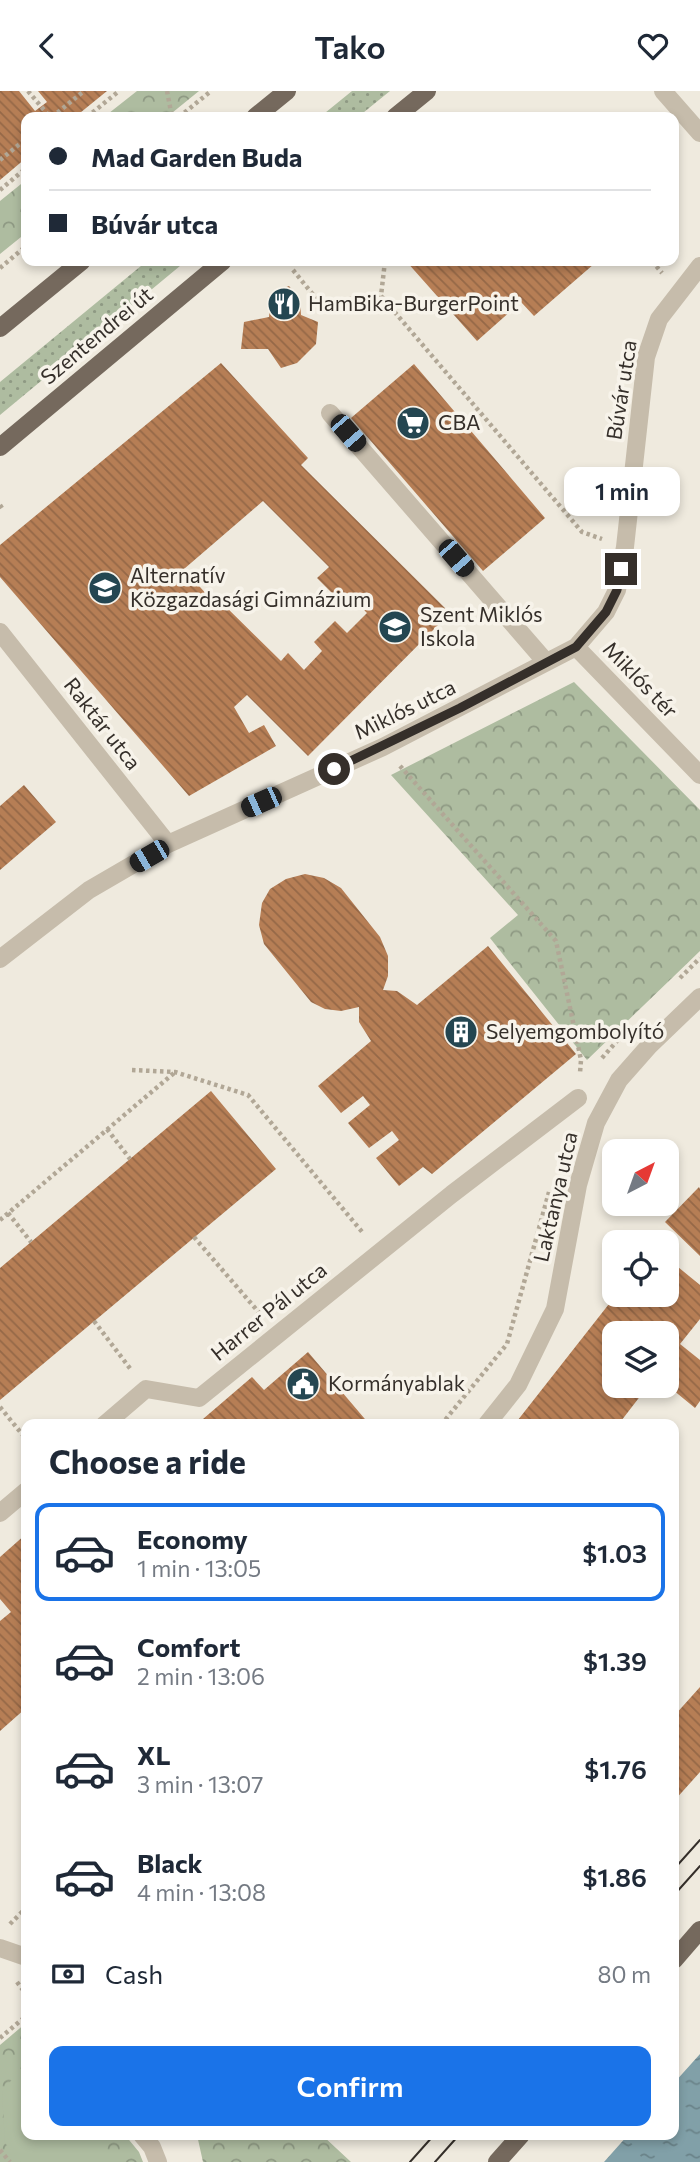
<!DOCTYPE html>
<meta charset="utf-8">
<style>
:root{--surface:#fff;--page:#f6f6f7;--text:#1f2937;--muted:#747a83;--line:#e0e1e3;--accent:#1a73e8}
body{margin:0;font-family:Commissioner,sans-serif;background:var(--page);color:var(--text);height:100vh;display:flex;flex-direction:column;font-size:26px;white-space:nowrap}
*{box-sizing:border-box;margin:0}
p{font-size:23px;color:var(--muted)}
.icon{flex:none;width:38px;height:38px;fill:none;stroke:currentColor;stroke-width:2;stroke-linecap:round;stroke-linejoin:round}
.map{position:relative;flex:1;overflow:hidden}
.panel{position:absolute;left:21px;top:1328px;width:658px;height:721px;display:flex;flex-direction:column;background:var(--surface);border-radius:14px;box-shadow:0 4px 10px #0003}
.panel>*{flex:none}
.banner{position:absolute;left:21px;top:21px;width:658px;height:154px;border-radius:14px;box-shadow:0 4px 10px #0003;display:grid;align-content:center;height:154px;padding:0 28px;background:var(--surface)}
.needle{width:46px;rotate:41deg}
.tools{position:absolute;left:602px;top:1048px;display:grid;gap:14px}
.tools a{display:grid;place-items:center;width:77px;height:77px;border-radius:14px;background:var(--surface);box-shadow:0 4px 10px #0003;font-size:35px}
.end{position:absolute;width:32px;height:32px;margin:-16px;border:9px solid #352f2a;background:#fff;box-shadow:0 0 0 4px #fff}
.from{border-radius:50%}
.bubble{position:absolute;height:49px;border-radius:14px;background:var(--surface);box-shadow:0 4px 10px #0003;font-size:23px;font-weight:600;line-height:49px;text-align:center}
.car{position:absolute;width:21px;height:42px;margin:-21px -10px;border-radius:9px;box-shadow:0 0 5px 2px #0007;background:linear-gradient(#222 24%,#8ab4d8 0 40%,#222 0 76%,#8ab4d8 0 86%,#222 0)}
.banner b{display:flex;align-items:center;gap:24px;height:66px;font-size:26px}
.banner b+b{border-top:2px solid var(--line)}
.banner i{width:18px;height:18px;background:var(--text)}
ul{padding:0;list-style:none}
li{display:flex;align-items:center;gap:21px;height:98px;margin:0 14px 10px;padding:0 14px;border:4px solid transparent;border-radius:14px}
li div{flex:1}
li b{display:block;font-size:26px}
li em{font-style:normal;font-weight:600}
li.selected{border-color:var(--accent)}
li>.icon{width:63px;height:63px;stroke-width:1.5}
h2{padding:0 28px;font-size:32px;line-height:84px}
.pay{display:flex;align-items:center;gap:18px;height:77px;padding:0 28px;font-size:26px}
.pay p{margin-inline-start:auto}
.action{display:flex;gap:14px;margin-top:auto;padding:14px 28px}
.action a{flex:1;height:80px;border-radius:14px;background:var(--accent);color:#fff;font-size:28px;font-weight:600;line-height:80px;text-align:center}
header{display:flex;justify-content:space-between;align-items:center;height:91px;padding:0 28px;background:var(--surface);font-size:32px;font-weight:600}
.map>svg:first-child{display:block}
</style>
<header><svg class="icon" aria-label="back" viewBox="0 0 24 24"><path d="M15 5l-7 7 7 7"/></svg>Tako<svg class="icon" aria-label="heart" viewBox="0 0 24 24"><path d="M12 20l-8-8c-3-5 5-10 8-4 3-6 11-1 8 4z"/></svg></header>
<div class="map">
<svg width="700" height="2071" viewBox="0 0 700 2071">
<defs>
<pattern id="grass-dots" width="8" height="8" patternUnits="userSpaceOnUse" patternTransform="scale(1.75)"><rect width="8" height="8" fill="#aebca0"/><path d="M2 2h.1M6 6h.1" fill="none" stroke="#8e9983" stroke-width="1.8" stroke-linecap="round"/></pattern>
<pattern id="park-crowns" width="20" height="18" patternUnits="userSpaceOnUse" patternTransform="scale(1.75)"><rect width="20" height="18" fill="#aebca0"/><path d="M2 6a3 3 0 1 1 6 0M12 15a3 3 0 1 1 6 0" fill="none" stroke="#8e9983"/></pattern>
<pattern id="water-ripples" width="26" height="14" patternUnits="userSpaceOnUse" patternTransform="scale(1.75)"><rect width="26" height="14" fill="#81a0a8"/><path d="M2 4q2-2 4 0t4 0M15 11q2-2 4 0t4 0" fill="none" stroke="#6a8389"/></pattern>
<pattern id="building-back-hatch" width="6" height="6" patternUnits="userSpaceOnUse" patternTransform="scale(1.75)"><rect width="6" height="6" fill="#b67e55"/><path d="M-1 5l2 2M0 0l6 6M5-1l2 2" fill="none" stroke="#956847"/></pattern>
</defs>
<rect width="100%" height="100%" fill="#efeade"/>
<path fill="url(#grass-dots)" d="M352,0H390L358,26H320Z
M147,170H186L0,324V291Z"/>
<path fill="url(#park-crowns)" d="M137,0H199L167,26H104Z
M26,89V142L0,163V110Z
M574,591L700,719V860L587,969L490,847L518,824L391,684Z
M26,1932V2044H125L139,2061L143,2071H0V1954Z
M197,2044H322L351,2071H203Z"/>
<path fill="#aebca0" d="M25,1972L26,2044H82L103,2071H21L5,2052L2,2001Z"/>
<path fill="url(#water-ripples)" d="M700,1963V2071H604L628,2044H674V1992Z"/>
<path fill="url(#building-back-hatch)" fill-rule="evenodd" d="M0,0H19L35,20L47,11L38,0H107L75,26H26V67L0,89Z
M406,170H591L594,173L534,225L521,211L477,250Z
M289,195L300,209L301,224L318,231L316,253L297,272L281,277L268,258H241L244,231L269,226L271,202Z
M221,272L308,367L301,374L450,522L308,665L247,604L234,616L249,642L264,634L276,655L189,705L0,486V454ZM263,410L329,476L317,487L341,511L349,504L367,522L347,542L335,530L314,551L322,560L304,579L288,562L281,570L220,510L216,514L184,478Z
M414,273L545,427L483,480L351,327Z
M24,694L56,731L0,779V715Z
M305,783L324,787L341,797L380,846L388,865V885L383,899L397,900L417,914L488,855L576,963L432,1083L423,1076L399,1095L376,1067L399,1049L392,1040L369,1057L348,1032L370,1014L363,1005L341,1022L318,995L371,950L359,931V916L341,920L325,918L311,911L264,853L259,834L262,812L270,798L286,788Z
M211,1000L276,1078L0,1309V1177Z
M699,1096L700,1098V1165L665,1131Z
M667,1167L700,1194V1228L680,1253L700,1269V1310L695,1317L667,1294V1242H614V1295H648L618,1334H514L616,1204H667Z
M308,1261L370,1334H196L252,1286L264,1299Z
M26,1443V1617L0,1640V1530L11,1521L0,1508V1466Z
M700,1596V1681L674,1710V1625Z"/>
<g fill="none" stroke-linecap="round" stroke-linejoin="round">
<path stroke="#b1a796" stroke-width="4.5" stroke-dasharray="3.5 3.5" stroke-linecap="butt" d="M28,0L50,26
M167,0L172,26
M52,26L84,0
M87,26L119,0
M179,26L211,0
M0,69L26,48
M0,99L26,77
M385,170L381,205L582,441L602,448
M652,170L662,182
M0,177L26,155
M293,179L319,211L381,205
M0,414L2,417
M400,675L556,850L581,969L580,982
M680,887L700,867
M602,967L617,950
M132,979L175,981L248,1004L363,1142
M107,1038L130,1068
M8,1122L31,1151
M0,1129L174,982
M194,1146L262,1225
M94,1230L132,1280
M0,1316L26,1348
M441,1334L507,1253L549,1101
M10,1833L26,1817
M17,1891L26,1903
M0,1947L26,1925
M0,2059L10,2071"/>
<path stroke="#c6bcab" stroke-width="18" d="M663,0L700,42
M330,322L546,571
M0,541L168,753
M576,556L700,684
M0,868L89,799L168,753L383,656L576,556L606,521L617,499L625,456L646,266L659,228L700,175
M104,1334L146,1298L199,1307L452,1103L578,1007
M486,1334L518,1294L555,1218L578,1094L596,1032L619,989L649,955L700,906
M0,1422L26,1400
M0,1857L26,1866
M142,2044L152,2056L158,2071"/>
<path stroke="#75695d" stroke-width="18" d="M255,26L287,0
M395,26L427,0
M0,237L82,170
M0,356L223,170
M674,1869L700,1839
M497,2071L521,2044"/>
<path stroke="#352f2a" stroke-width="2" d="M674,1778L700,1749
M674,1804L700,1775
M410,2071L434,2044
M435,2071L459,2044"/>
</g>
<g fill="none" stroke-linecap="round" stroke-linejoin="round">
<path stroke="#352f2a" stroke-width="9" d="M334,678L460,617L576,556L606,521L617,499L621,478"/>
</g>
<defs>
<symbol id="restaurant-disc" viewBox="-11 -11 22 22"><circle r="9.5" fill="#244651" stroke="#f7f3ea"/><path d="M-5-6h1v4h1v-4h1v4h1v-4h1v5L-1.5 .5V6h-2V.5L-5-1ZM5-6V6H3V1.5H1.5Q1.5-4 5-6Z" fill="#fff"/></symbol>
<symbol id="supermarket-disc" viewBox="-11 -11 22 22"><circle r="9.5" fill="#244651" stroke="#f7f3ea"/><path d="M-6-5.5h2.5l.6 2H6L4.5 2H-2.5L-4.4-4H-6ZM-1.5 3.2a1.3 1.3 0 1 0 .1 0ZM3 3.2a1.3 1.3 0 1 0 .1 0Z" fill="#fff"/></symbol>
<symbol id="school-disc" viewBox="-11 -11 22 22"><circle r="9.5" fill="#244651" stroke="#f7f3ea"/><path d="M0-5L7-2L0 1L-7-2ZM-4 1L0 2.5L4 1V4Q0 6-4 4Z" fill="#fff"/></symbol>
<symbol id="building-disc" viewBox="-11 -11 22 22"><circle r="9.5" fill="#244651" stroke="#f7f3ea"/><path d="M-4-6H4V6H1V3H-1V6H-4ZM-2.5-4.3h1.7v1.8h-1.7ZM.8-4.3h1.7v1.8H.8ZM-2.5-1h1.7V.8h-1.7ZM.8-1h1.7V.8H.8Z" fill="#fff"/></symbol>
<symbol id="civic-disc" viewBox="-11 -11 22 22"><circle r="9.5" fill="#244651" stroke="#f7f3ea"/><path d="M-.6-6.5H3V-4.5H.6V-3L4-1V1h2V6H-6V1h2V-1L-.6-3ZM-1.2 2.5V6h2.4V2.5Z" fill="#fff"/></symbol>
</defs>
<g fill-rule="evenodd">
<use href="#restaurant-disc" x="265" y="194" width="38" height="38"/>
<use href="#supermarket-disc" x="394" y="313" width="38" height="38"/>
<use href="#school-disc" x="86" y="478" width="38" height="38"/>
<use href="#school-disc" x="376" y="517" width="38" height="38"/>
<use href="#building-disc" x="442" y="922" width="38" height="38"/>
<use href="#civic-disc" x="284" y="1274" width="38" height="38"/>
</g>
<g text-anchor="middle" stroke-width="7" stroke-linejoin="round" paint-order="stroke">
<g font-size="21" fill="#352f2a" stroke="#f7f3ea" text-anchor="start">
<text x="308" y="220">HamBika-BurgerPoint</text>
<text x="438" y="339">CBA</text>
<text x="130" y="492">Alternatív<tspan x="130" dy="24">Közgazdasági Gimnázium</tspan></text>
<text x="420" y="531">Szent Miklós<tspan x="420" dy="24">Iskola</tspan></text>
<text x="486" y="948">Selyemgombolyító</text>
<text x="328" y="1300">Kormányablak</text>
</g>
<g font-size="21" fill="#352f2a" stroke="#f7f3ea">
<text transform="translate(97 245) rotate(-40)" y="7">Szentendrei út</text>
<text transform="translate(622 299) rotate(-81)" y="7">Búvár utca</text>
<text transform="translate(640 589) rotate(46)" y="7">Miklós tér</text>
<text transform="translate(405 619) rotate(-26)" y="7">Miklós utca</text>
<text transform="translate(102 633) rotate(52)" y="7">Raktár utca</text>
<text transform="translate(556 1106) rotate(-77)" y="7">Laktanya utca</text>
<text transform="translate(269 1221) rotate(-39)" y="7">Harrer Pál utca</text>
</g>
</g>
</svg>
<div class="tools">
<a><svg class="needle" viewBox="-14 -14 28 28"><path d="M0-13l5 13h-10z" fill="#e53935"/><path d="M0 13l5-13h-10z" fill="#747a83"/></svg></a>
<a><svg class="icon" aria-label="locate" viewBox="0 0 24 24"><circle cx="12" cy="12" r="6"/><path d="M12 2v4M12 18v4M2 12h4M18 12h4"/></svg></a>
<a><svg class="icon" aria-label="layers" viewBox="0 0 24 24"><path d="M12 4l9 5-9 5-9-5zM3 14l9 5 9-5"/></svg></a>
</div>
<i class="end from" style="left:334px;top:678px"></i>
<i class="end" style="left:621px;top:478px"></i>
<div class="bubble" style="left:564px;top:376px;width:116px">1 min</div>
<i class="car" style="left:348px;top:342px;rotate:139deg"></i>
<i class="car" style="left:456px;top:467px;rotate:139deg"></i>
<i class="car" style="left:261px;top:711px;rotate:246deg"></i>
<i class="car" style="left:149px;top:765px;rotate:240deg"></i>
<div class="banner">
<b><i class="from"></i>Mad Garden Buda</b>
<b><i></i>Búvár utca</b>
</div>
<section class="panel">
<h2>Choose a ride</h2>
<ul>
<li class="selected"><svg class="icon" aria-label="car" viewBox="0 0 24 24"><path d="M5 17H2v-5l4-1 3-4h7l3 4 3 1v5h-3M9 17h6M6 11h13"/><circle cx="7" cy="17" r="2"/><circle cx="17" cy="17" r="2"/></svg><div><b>Economy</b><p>1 min · 13:05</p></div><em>$1.03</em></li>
<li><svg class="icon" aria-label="car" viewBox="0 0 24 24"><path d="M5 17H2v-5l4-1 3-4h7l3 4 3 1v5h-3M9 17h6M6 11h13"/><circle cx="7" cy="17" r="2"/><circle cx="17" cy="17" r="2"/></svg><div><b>Comfort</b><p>2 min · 13:06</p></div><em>$1.39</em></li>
<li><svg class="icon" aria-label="car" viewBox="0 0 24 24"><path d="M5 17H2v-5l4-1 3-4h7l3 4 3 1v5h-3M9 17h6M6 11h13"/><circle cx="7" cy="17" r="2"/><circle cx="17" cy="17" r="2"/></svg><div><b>XL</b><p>3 min · 13:07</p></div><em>$1.76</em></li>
<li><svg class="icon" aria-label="car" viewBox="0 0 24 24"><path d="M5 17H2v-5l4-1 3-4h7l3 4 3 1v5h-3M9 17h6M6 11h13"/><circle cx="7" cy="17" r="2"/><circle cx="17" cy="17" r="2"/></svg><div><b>Black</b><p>4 min · 13:08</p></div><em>$1.86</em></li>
</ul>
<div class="pay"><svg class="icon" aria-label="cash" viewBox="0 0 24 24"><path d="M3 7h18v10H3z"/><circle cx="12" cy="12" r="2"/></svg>Cash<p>80 m</p></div>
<div class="action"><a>Confirm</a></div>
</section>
</div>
